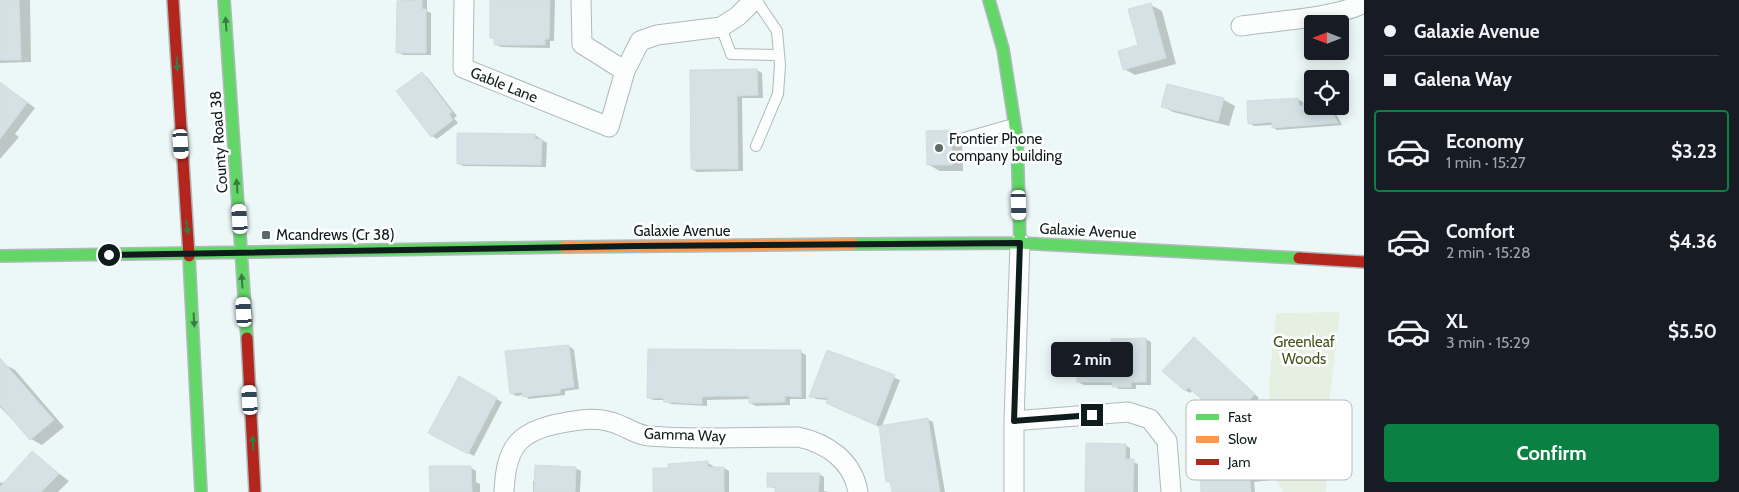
<!DOCTYPE html>
<meta charset="utf-8">
<style>
:root{--surface:#171b24;--page:#20242c;--text:#f1f3f6;--muted:#9ea1a6;--line:#363941;--accent:#0b8043}
body{margin:0;font-family:Cabin,sans-serif;background:var(--page);color:var(--text);height:100vh;display:flex;flex-direction:column;font-size:19px;white-space:nowrap}
*{box-sizing:border-box;margin:0}
p{font-size:16px;color:var(--muted)}
.icon{flex:none;width:28px;height:28px;fill:none;stroke:currentColor;stroke-width:2;stroke-linecap:round;stroke-linejoin:round}
.map{position:relative;flex:1;overflow:hidden}
.drawer{display:flex;flex-direction:column;background:var(--surface);width:375px}
.drawer>*{flex:none}
.hud{display:grid;align-content:center;height:110px;padding:0 20px;background:var(--surface)}
.needle{width:32px;rotate:270deg}
.controls{position:absolute;left:1304px;top:15px;display:grid;gap:10px}
.controls a{display:grid;place-items:center;width:45px;height:45px;border-radius:5px;background:var(--surface);box-shadow:0 2px 12px #0003;font-size:25px}
.end{position:absolute;width:22px;height:22px;margin:-11px;border:6px solid #0e1d1c;background:#fff;box-shadow:0 0 0 2px #fff}
.from{border-radius:50%}
.bubble{position:absolute;height:35px;border-radius:5px;background:var(--surface);box-shadow:0 2px 12px #0003;font-size:16px;font-weight:700;line-height:35px;text-align:center}
.car{position:absolute;width:15px;height:30px;margin:-15px -8px;border-radius:6px;box-shadow:0 0 4px 1px #0007;background:linear-gradient(#fff 24%,#345 0 40%,#fff 0 76%,#345 0 86%,#fff 0)}
.hud b{display:flex;align-items:center;gap:18px;height:48px;font-size:19px}
.hud b+b{border-top:1px solid var(--line)}
.hud i{width:12px;height:12px;background:var(--text)}
ul{padding:0;list-style:none}
li{display:flex;align-items:center;gap:15px;height:82px;margin:0 10px 8px;padding:0 10px;border:2px solid transparent;border-radius:5px}
li div{flex:1}
li b{display:block;font-size:19px}
li em{font-style:normal;font-weight:700}
li.on{border-color:var(--accent)}
li>.icon{width:45px;height:45px;stroke-width:1.5}
.action{display:flex;gap:10px;margin-top:auto;padding:10px 20px}
.action a{flex:1;height:58px;border-radius:5px;background:var(--accent);color:#fff;font-size:20px;font-weight:700;line-height:58px;text-align:center}
main{display:flex;flex:1;min-height:0}
.map>svg:first-child{display:block}
</style>
<main>
<div class="map">
<svg width="1364" height="492" viewBox="0 0 1364 492">
<rect width="100%" height="100%" fill="#ecf8f7"/>
<path fill="#e6f0e2" d="M1340,312L1330,396L1326,492H1283L1273,474L1269,382L1276,313Z"/>
<path fill="#0003" d="M0,0H30L31,62L0,63Z
M402,0H427V11L431,13V55H403L398,52Z
M491,0H555L554,41H550V48L501,47L495,44V40L491,37Z
M1151,5L1162,11L1176,64L1135,75L1124,69L1140,46Z
M757,70L762,73L763,98H742L743,171L697,172L692,169L691,71Z
M422,74L427,77L457,116L454,118L458,123L437,139L432,136Z
M0,82L35,108L15,134L19,137L0,159Z
M1298,99L1303,102L1304,112L1318,106H1332L1342,125L1277,130L1272,127V125L1254,126L1249,123Z
M1224,100L1235,106L1229,126L1173,112L1162,106Z
M951,131L962,138L963,171H940L929,165Z
M535,135L547,143L546,167L463,166L458,163Z
M1146,339L1151,342V385H1136V389H1119L1113,385H1084L1078,382L1112,347Z
M1195,339L1259,398L1231,429L1212,413L1215,410L1193,390L1190,393L1185,390Z
M569,346L574,350L579,389L565,391V395L529,399L524,395L516,396L511,393Z
M801,352L806,355V399H790V405L756,406L750,403V399L707,400V406L671,404L665,400H653L648,397Z
M828,352L900,380L882,426L927,419L933,422L945,492H893L892,484L887,481L880,427L832,406L827,403L828,400L816,399L811,396Z
M4,364L15,370L64,427L42,445L31,439L0,407V367Z
M459,378L502,402L474,456L429,432Z
M1253,442L1258,445L1259,465L1269,467L1270,480L1254,482L1255,492H1203L1209,463Z
M1125,445L1130,448V461L1138,464V492H1087Z
M32,453L69,481L58,492H0V482L2,483L10,478Z
M708,463L713,466V468H724L729,471V492H654Z
M470,467L476,471V482L480,484V492H431Z
M575,468L581,471L580,492H533V481Z
M819,474L824,477V491L829,492H777V489L768,486Z"/>
<path fill="#d4e2e5" stroke="#d1dddf" d="M0,0H19L21,60H0Z
M422,0V9H426V53H396L397,1Z
M490,0H550L549,39H545V45H494V38H490Z
M1151,3L1166,58L1123,70L1118,51L1138,45L1128,9Z
M757,69L758,95L737,96L738,169H691L690,70Z
M422,72L452,112L449,114L453,120L431,137L396,91Z
M0,82L27,103L0,139Z
M1167,84L1224,98L1218,121L1161,107Z
M1298,98L1299,106H1329L1338,123L1272,128V122L1248,124L1247,101Z
M951,130L952,165H927L926,131Z
M457,133L535,134V139H542L541,165L457,164Z
M1194,337L1255,394L1225,427L1210,414L1213,410L1188,387L1185,391L1162,371Z
M1146,338V382H1131V387H1112V382H1077V345L1111,346V339Z
M569,345L574,387L560,389V393L523,397L522,392L510,394L505,351Z
M648,349L801,350V397L785,396V402L749,403V396H718L702,397V404L664,402L663,398H647Z
M827,350L895,375L876,425L826,403L828,398L809,397Z
M0,358L54,420L30,440L0,405Z
M459,376L497,398L468,454L428,433Z
M928,418L940,492H892L890,481L886,482L879,426Z
M1253,441L1254,464L1264,463L1265,478L1250,479L1251,492H1201L1199,462L1207,461L1206,445Z
M1086,443L1126,444L1125,459H1134L1133,492H1085Z
M32,451L59,474L41,492H0V487Z
M708,461V467H724V492H653V468H668V464Z
M535,465L576,467L575,492H534Z
M429,466H471L472,492H430Z
M767,473H820L818,492H775V487H767Z"/>
<g fill="none" stroke-linecap="round" stroke-linejoin="round">
<defs>
<path id="lane" d="M721,27L731,54L779,55
M964,138L1013,124
M756,146L778,94L780,65L777,31L756,0"/>
<path id="street" d="M464,0L463,68L609,127L625,71L640,41L657,35L721,27L738,16L754,0
M581,0L582,44L625,71
M1241,26C1273,21 1336,18 1364,3
M1014,421L1128,412L1150,419L1167,441L1171,492
M504,492C506,448 517,431 562,423C578,420 594,417 611,422C624,425 635,435 649,436C698,440 749,437 798,437C827,443 853,461 858,492
M1014,492V421L1020,243"/>
<path id="fast" d="M224,0L247,338
M989,0L1003,49L1017,139L1020,243
M853,244L1020,243L1299,258
M0,256L564,247
M189,256L201,492"/>
<path id="slow" d="M564,247L853,244"/>
<path id="jam" d="M173,0L189,256
M1299,258L1364,262
M247,338L255,492"/>
</defs>
<use href="#lane" stroke="#aebab9" stroke-width="12"/>
<use href="#street" stroke="#aebab9" stroke-width="21"/>
<use href="#fast" stroke="#aebab9" stroke-width="14"/>
<use href="#slow" stroke="#aebab9" stroke-width="14"/>
<use href="#jam" stroke="#aebab9" stroke-width="14"/>
<use href="#lane" stroke="#fcfefe" stroke-width="10"/>
<use href="#street" stroke="#fcfefe" stroke-width="19"/>
<use href="#fast" stroke="#63d668" stroke-width="11"/>
<use href="#slow" stroke="#ff974d" stroke-width="11"/>
<use href="#jam" stroke="#b3261e" stroke-width="11"/>
</g>
<defs><path id="oneway-solid" d="M-6-.8H1V-3.2L6.5 0L1 3.2V.8H-6Z" transform="scale(1.25)"/></defs>
<g fill="#387a42">
<use href="#oneway-solid" transform="translate(226 24) rotate(-94)"/>
<use href="#oneway-solid" transform="translate(177 64) rotate(87)"/>
<use href="#oneway-solid" transform="translate(237 186) rotate(-94)"/>
<use href="#oneway-solid" transform="translate(187 227) rotate(84)"/>
<use href="#oneway-solid" transform="translate(242 281) rotate(-94)"/>
<use href="#oneway-solid" transform="translate(194 320) rotate(87)"/>
<use href="#oneway-solid" transform="translate(253 443) rotate(-93)"/>
</g>
<g fill="none" stroke-linecap="round" stroke-linejoin="round">
<path stroke="#0e1d1c" stroke-width="6" d="M109,255L635,246L1020,243L1014,421L1092,415"/>
</g>
<g fill="#5c6a69" stroke="#fff" stroke-width="2">
<circle cx="939" cy="148" r="5"/>
<rect x="261" y="230" width="10" height="10" rx="2.5"/>
</g>
<g text-anchor="middle" stroke-width="5" stroke-linejoin="round" paint-order="stroke">
<g font-size="15" fill="#0e1d1c" stroke="#fff">
<text transform="translate(504 85) rotate(22)" y="5">Gable Lane</text>
<text transform="translate(219 142) rotate(-94)" y="5">County Road 38</text>
<text x="682" y="236">Galaxie Avenue</text>
<text transform="translate(1088 231) rotate(3)" y="5">Galaxie Avenue</text>
<text transform="translate(685 435) rotate(2)" y="5">Gamma Way</text>
</g>
<g font-size="15" fill="#0e1d1c" stroke="#fff" text-anchor="start">
<text x="949" y="144">Frontier Phone<tspan x="949" dy="17">company building</tspan></text>
<text x="276" y="240">Mcandrews (Cr 38)</text>
</g>
<g font-size="15" fill="#44531b" stroke="#fff">
<text x="1304" y="347">Greenleaf<tspan x="1304" dy="17">Woods</tspan></text>
</g>
</g>
<rect x="1186" y="400" width="166" height="80" rx="8" fill="#fff" stroke="#b7bbbb" stroke-width="1"/>
<rect x="1196" y="414" width="23" height="6" fill="#63d668"/>
<rect x="1196" y="436" width="23" height="7" fill="#ff974d"/>
<rect x="1196" y="459" width="23" height="6" fill="#b3261e"/>
<g font-size="14" fill="#0e1d1c">
<text x="1228" y="422">Fast</text>
<text x="1228" y="444">Slow</text>
<text x="1228" y="467">Jam</text>
</g>
</svg>
<div class="controls">
<a><svg class="needle" viewBox="-14 -14 28 28"><path d="M0-13l5 13h-10z" fill="#e53935"/><path d="M0 13l5-13h-10z" fill="#9ea1a6"/></svg></a>
<a><svg class="icon" aria-label="locate" viewBox="0 0 24 24"><circle cx="12" cy="12" r="6"/><path d="M12 2v4M12 18v4M2 12h4M18 12h4"/></svg></a>
</div>
<i class="end from" style="left:109px;top:255px"></i>
<i class="end" style="left:1092px;top:415px"></i>
<div class="bubble" style="left:1051px;top:342px;width:82px">2 min</div>
<i class="car" style="left:181px;top:144px;rotate:176deg"></i>
<i class="car" style="left:1019px;top:205px;rotate:178deg"></i>
<i class="car" style="left:240px;top:219px;rotate:356deg"></i>
<i class="car" style="left:244px;top:312px;rotate:356deg"></i>
<i class="car" style="left:250px;top:400px;rotate:356deg"></i>
</div>
<section class="drawer">
<div class="hud">
<b><i class="from"></i>Galaxie Avenue</b>
<b><i></i>Galena Way</b>
</div>
<ul>
<li class="on"><svg class="icon" aria-label="car" viewBox="0 0 24 24"><path d="M5 17H2v-5l4-1 3-4h7l3 4 3 1v5h-3M9 17h6M6 11h13"/><circle cx="7" cy="17" r="2"/><circle cx="17" cy="17" r="2"/></svg><div><b>Economy</b><p>1 min · 15:27</p></div><em>$3.23</em></li>
<li><svg class="icon" aria-label="car" viewBox="0 0 24 24"><path d="M5 17H2v-5l4-1 3-4h7l3 4 3 1v5h-3M9 17h6M6 11h13"/><circle cx="7" cy="17" r="2"/><circle cx="17" cy="17" r="2"/></svg><div><b>Comfort</b><p>2 min · 15:28</p></div><em>$4.36</em></li>
<li><svg class="icon" aria-label="car" viewBox="0 0 24 24"><path d="M5 17H2v-5l4-1 3-4h7l3 4 3 1v5h-3M9 17h6M6 11h13"/><circle cx="7" cy="17" r="2"/><circle cx="17" cy="17" r="2"/></svg><div><b>XL</b><p>3 min · 15:29</p></div><em>$5.50</em></li>
</ul>
<div class="action"><a>Confirm</a></div>
</section>
</main>
